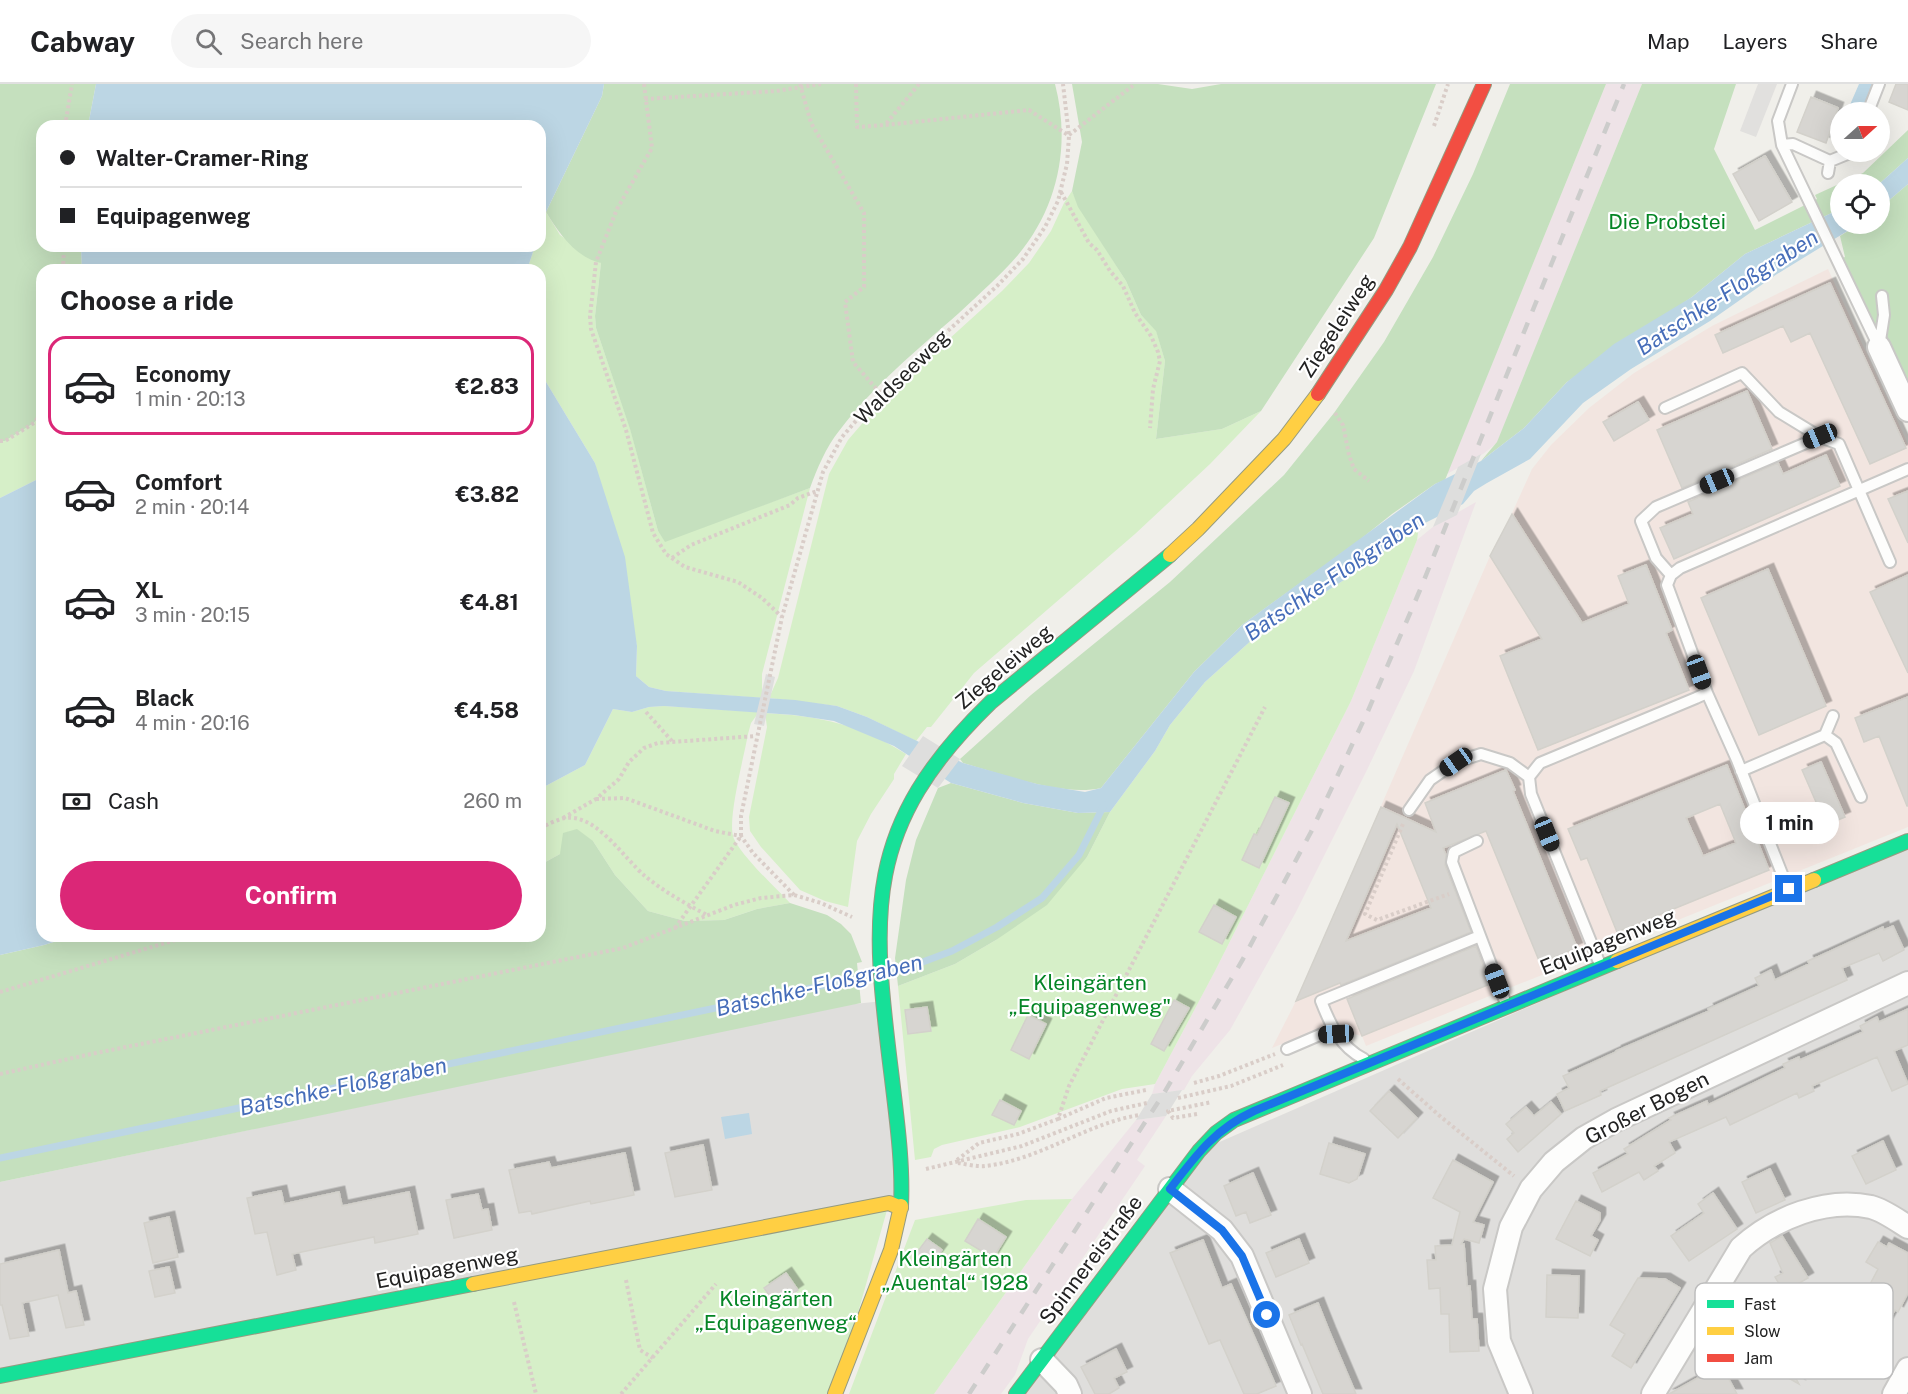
<!DOCTYPE html>
<meta charset="utf-8">
<style>
:root{--surface:#fff;--page:#f6f6f6;--text:#202124;--muted:#757577;--line:#e0e0e0;--accent:#db2777}
body{margin:0;font-family:"Public Sans",sans-serif;background:var(--page);color:var(--text);height:100vh;display:flex;flex-direction:column;font-size:22px;white-space:nowrap}
*{box-sizing:border-box;margin:0}
p{font-size:20px;color:var(--muted)}
.icon{flex:none;width:33px;height:33px;fill:none;stroke:currentColor;stroke-width:2;stroke-linecap:round;stroke-linejoin:round}
.map{position:relative;flex:1;overflow:hidden}
.drawer{position:absolute;left:36px;top:180px;width:510px;height:678px;display:flex;flex-direction:column;background:var(--surface);border-radius:18px;box-shadow:0 6px 24px #0002}
.drawer>*{flex:none}
.hud{position:absolute;left:36px;top:36px;width:510px;height:132px;border-radius:18px;box-shadow:0 6px 24px #0002;display:grid;align-content:center;height:132px;padding:0 24px;background:var(--surface)}
.needle{width:39px;rotate:69deg}
.tools{position:absolute;left:1830px;top:18px;display:grid;gap:12px}
.tools a{display:grid;place-items:center;width:60px;height:60px;border-radius:50%;background:var(--surface);box-shadow:0 6px 24px #0002;font-size:30px}
.end{position:absolute;width:27px;height:27px;margin:-14px;border:8px solid #1a73e8;background:#fff;box-shadow:0 0 0 3px #fff}
.from{border-radius:50%}
.bubble{position:absolute;height:42px;border-radius:21px;background:var(--surface);box-shadow:0 6px 24px #0002;font-size:20px;font-weight:700;line-height:42px;text-align:center}
.car{position:absolute;width:18px;height:36px;margin:-18px -9px;border-radius:8px;box-shadow:0 0 4px 2px #0007;background:linear-gradient(#222 24%,#8ab4d8 0 40%,#222 0 76%,#8ab4d8 0 86%,#222 0)}
.hud b{display:flex;align-items:center;gap:21px;height:57px;font-size:22px}
.hud b+b{border-top:2px solid var(--line)}
.hud i{width:15px;height:15px;background:var(--text)}
ul{padding:0;list-style:none}
li{display:flex;align-items:center;gap:18px;height:99px;margin:0 12px 9px;padding:0 12px;border:3px solid transparent;border-radius:18px}
li div{flex:1}
li b{display:block;font-size:22px}
li em{font-style:normal;font-weight:700}
li.active{border-color:var(--accent)}
li>.icon{width:54px;height:54px;stroke-width:1.5}
h2{padding:0 24px;font-size:27px;line-height:72px}
.pay{display:flex;align-items:center;gap:15px;height:66px;padding:0 24px;font-size:22px}
.pay p{margin-inline-start:auto}
.primary-button{display:flex;gap:12px;margin-top:auto;padding:12px 24px}
.primary-button a{flex:1;height:69px;border-radius:36px;background:var(--accent);color:#fff;font-size:24px;font-weight:700;line-height:69px;text-align:center}
header{display:flex;align-items:center;gap:36px;box-sizing:border-box;height:84px;padding:0 30px;background:var(--surface);border-bottom:2px solid var(--line)}
header strong{font-size:28px}
nav{display:flex;gap:33px;margin-inline-start:auto;font-size:21px}
.search{width:420px;height:54px;background:var(--page);display:flex;align-items:center;gap:15px;box-sizing:border-box;padding:0 21px;border-radius:33px;color:var(--muted);font-size:22px}
.map>svg:first-child{display:block}
</style>
<header>
<strong>Cabway</strong>
<div class="search"><svg class="icon" aria-label="search" viewBox="0 0 24 24"><circle cx="10" cy="10" r="6"/><path d="M15 15l6 6"/></svg>Search here</div>
<nav><a>Map</a><a>Layers</a><a>Share</a></nav>
</header>
<div class="map">
<svg width="1908" height="1310" viewBox="0 0 1908 1310">
<defs>
<filter id="shadow"><feDropShadow dx="5.5" dy="-5.5" stdDeviation="0" flood-color="#0004"/></filter>
</defs>
<rect width="100%" height="100%" fill="#f0efea"/>
<path fill="#dfdedc" d="M1908,757V1310H1016L1199,1067Z
M883,917L901,1124L0,1292V1098L845,921Z"/>
<path fill="#f2e5e0" d="M1828,185L1908,360V743L1366,962L1362,952L1324,943L1272,964L1296,917L1490,472L1508,438L1532,385L1551,361L1589,324L1634,289L1712,242Z"/>
<path fill="#eee3e7" d="M1606,0H1642L1497,359L1483,370L1447,390Z
M1476,418L1414,587L1366,688L1296,828L1230,946L1192,992L1184,1006L1152,1010L1155,1000L1215,887L1351,617L1417,456L1434,442Z
M1166,1032L1137,1076L1145,1082L1028,1255L1015,1291L1001,1310H934L1072,1115L1136,1036Z"/>
<path fill="#d6efc8" d="M1072,107L1079,123L1126,197L1141,231L1156,246L1165,277L1156,355L1222,345L1261,327L1210,380L1135,450L974,589L931,643H927L916,657L867,633L837,622L769,614L778,594L829,390L848,356L885,313L1002,207L1029,179L1051,147L1064,119Z
M546,128L560,151L601,179L595,232L596,244L630,344L658,447L665,457L810,404L762,590V614L666,607L649,603L636,592L637,562L595,379L540,288V186H527L535,162H540V146Z
M42,328V393L0,414V357H5L34,339Z
M1419,442L1417,456L1351,617L1215,887L1155,1000L1122,1005L1020,1043L942,1061L934,1065L931,1073L915,1076L898,902L955,880L996,856L1087,773L1110,728L1155,667L1170,641L1205,598L1254,554L1344,496Z
M664,622L759,628L751,639L748,650C744,673 728,732 733,752C738,769 777,805 790,819L757,825L724,836L685,837L648,827L615,791L593,757L560,770L540,781V705L585,681L613,625L632,628L649,623Z
M765,629C820,632 859,640 906,670L894,690V695L871,730L857,757L848,823L825,817L800,806L761,763L750,747L749,733L767,643Z
M1072,1115L934,1310H849L915,1136L1026,1116Z
M889,1119L835,1310H0V1292Z"/>
<path fill="#c5e0be" d="M0,0H96L88,42H42V162H81L82,186H42V328L34,339L5,357H0Z
M604,0H1055C1071,61 1058,123 1018,171C1000,192 979,210 959,229C917,266 873,302 839,347C826,363 817,385 810,404L665,458L658,447L630,345L596,244L595,232L601,179C576,174 558,148 546,128L602,12Z
M1072,0H1158L1192,5L1221,0H1436L1374,154L1261,327L1222,345L1156,355L1165,277L1156,247L1141,231L1126,197L1078,123L1072,107L1082,58Z
M1510,0H1606L1445,396L1435,400L1392,430L1357,458L1242,541L1194,588L1101,704C1062,713 1002,690 963,679L960,675L1031,611L1170,498L1284,391L1334,329L1384,258L1433,173L1473,90Z
M1642,0H1736L1714,65L1755,146L1817,115L1815,111L1863,89L1908,46V74L1879,100H1840V125L1745,170L1692,213L1567,298L1524,344L1481,377L1497,358Z
M1908,100V326L1838,176L1845,173L1840,152L1859,140H1880V124Z
M951,699L1023,719L1078,729L1110,728L1087,773L1047,821L996,856L955,880L898,902L895,874L906,796L916,756L938,704Z
M577,745L593,757L615,791L648,827L685,837L724,836L757,825L790,819L827,831L841,840L851,850L862,878L857,879L861,919L0,1098V871L44,861L73,852H540V781L560,770L563,749Z"/>
<path fill="#e1e0de" d="M1758,0H1777L1756,53L1740,47Z"/>
<path fill="#bcd6e4" d="M96,0H604L602,12L546,128L540,146V42H88Z
M1859,0H1873L1861,28L1849,23Z
M1908,74V100L1880,124L1879,100Z
M1840,125V140H1859L1777,190L1710,237L1631,285L1583,319L1530,375L1487,399L1474,407L1463,420L1419,442L1344,496L1254,554L1205,598L1170,641L1155,667L1110,728L1078,729L1023,719L951,699L894,662L834,637L794,631L664,622L649,623L632,628L613,625L585,681L540,705V288L595,379L625,473L637,562L636,592L649,603L666,607L795,616L837,622L867,633L963,679L1037,700L1085,708L1101,704L1194,588L1242,541L1435,400L1481,377L1524,344L1567,298L1614,260L1692,213L1745,170Z
M81,162H535L527,186H82Z
M42,393V852H73L44,861L0,871V414Z
M749,1029L752,1050L725,1055L721,1033Z"/>
<path fill="#dededd" d="M1481,370L1457,431L1433,443L1458,383Z
M766,590L775,593L764,642L754,640Z
M923,652L960,675L938,704L902,682Z
M1182,1006L1166,1032L1136,1036L1152,1010Z"/>
<g fill="none" stroke-linecap="round" stroke-linejoin="round">
<path stroke="#bcd6e4" stroke-width="7" d="M886,889L904,885L952,867L997,843L1042,814L1079,771L1104,721
M0,1074L873,891"/>
</g>
<path fill="#d7d5d1" stroke="#d3d1cb" stroke-width="1.5" fill-rule="evenodd" filter="url(#shadow)" d="M1896,0H1908V26L1889,18Z
M1811,13L1838,24L1826,59L1797,48Z
M1765,72L1792,118L1759,137L1733,90Z
M1830,199L1906,364L1870,380L1810,249L1791,258L1783,242L1723,269L1715,251Z
M1747,307L1772,365L1682,404L1657,346Z
M1638,318L1649,336L1614,357L1603,338Z
M1826,371L1840,402L1674,475L1660,444L1693,430L1688,418L1778,379L1783,390Z
M1908,407V459L1888,415Z
M1512,430L1582,539L1629,520L1618,492L1646,481L1672,546L1666,549L1689,606L1538,666L1500,572L1542,555L1490,472Z
M1768,485L1826,622L1759,651L1701,514Z
M1908,491V589L1870,508Z
M1908,613V722H1907L1879,652L1864,658L1855,634Z
M1821,678L1845,733L1826,741L1802,686Z
M1727,681L1769,786L1617,848L1587,774L1581,776L1568,745ZM1720,720L1736,759L1703,772L1686,734Z
M1506,686L1515,706L1513,707L1577,864L1540,879L1486,747L1443,764L1446,771L1445,781L1471,848L1341,901L1340,899L1296,917L1381,723L1436,748L1425,719ZM1397,740L1431,824L1346,857L1378,784Z
M1275,713L1289,719L1259,784L1242,776L1254,750L1257,751Z
M1214,821L1236,833L1222,860L1199,848Z
M1893,842L1904,866L1883,877L1879,869L1842,884L1847,896L1600,1007L1601,1011L1565,1027L1557,1010L1569,1004L1563,992L1616,968V967L1709,927L1708,925L1759,902L1755,894L1771,886L1775,896L1809,880L1808,877L1822,871L1883,843L1884,846Z
M1476,862L1490,900L1362,952L1347,915Z
M1174,916L1189,924L1164,967L1151,960Z
M927,923L931,947L908,950L905,926Z
M1908,925V961L1894,967L1908,1000L1892,1007L1877,973L1812,1002L1814,1007L1799,1014L1797,1009L1730,1041L1726,1033L1669,1058L1675,1069L1654,1082L1658,1087L1644,1096L1639,1088L1602,1108L1593,1089L1628,1070L1624,1065L1671,1036L1669,1034L1707,1017L1708,1021L1785,984L1783,980L1799,973L1800,976L1863,948L1860,942L1877,933L1879,938Z
M1028,931L1046,940L1029,975L1011,966Z
M1389,1007L1417,1034L1398,1054L1370,1027Z
M1000,1016L1021,1027L1014,1041L992,1031Z
M1551,1018L1561,1030L1518,1068L1507,1055L1514,1049L1506,1040L1526,1023L1534,1032Z
M1883,1057L1896,1086L1866,1100L1852,1072Z
M1329,1059L1365,1070L1357,1095L1349,1099L1320,1090Z
M703,1061L712,1106L675,1113L665,1069Z
M625,1069L634,1111L591,1120L590,1117L532,1130L531,1127L519,1129L509,1086L549,1078L551,1084Z
M1453,1076L1493,1098L1473,1138L1484,1141L1479,1159L1464,1155L1461,1160H1464L1467,1202H1470L1472,1235H1477L1479,1267L1450,1268L1449,1230H1441L1440,1204L1429,1205L1427,1176H1436L1435,1162L1452,1161L1460,1128L1433,1114Z
M1770,1085L1785,1116L1756,1129L1742,1098Z
M1253,1089L1271,1131L1250,1139L1246,1128L1236,1132L1224,1102Z
M281,1107L284,1120L339,1108L342,1122L409,1108L418,1150L375,1159L374,1153L292,1170L296,1186L277,1191L267,1148L255,1150L247,1114Z
M1713,1109L1737,1145L1689,1177L1671,1152L1704,1129L1698,1120Z
M478,1110L482,1126L488,1125L492,1146L454,1154L446,1116Z
M1576,1117L1600,1129V1136L1591,1152L1598,1156L1590,1172L1556,1155Z
M169,1133L178,1173L153,1179L144,1139Z
M978,1135L1006,1153L993,1174L965,1157Z
M1782,1152L1808,1194L1784,1208L1775,1193L1783,1189L1770,1159Z
M927,1155L942,1166L930,1182L915,1171Z
M1299,1155L1309,1179L1276,1193L1266,1169Z
M1203,1156L1222,1204L1231,1200L1276,1302L1257,1310H1244L1220,1256L1209,1260L1170,1169Z
M1878,1158L1887,1163L1889,1159L1908,1169V1209L1898,1228L1895,1226L1861,1288L1839,1276L1863,1233L1855,1229L1878,1185L1866,1178Z
M59,1166L68,1209L76,1207L84,1241L66,1244L58,1211L22,1219L29,1252L10,1255L2,1221H0V1180Z
M169,1183L175,1209L155,1213L149,1187Z
M786,1189L798,1206L776,1221L764,1204Z
M1547,1191L1579,1192L1578,1234L1546,1233Z
M1638,1194L1665,1195L1680,1204L1631,1284L1612,1272L1625,1250L1610,1241Z
M1318,1219L1330,1249L1356,1310H1323L1302,1260L1301,1261L1289,1231Z
M1758,1224L1799,1300L1755,1275L1734,1237Z
M1116,1265L1127,1288L1114,1294L1119,1304L1109,1310H1095L1081,1283Z
M1721,1281L1737,1310H1669Z"/>
<g fill="none" stroke-linecap="round" stroke-linejoin="round">
<defs>
<path id="lane" d="M1792,0L1778,37L1782,61L1879,263
M1868,28L1879,0
M1782,61L1793,60L1830,77
M1828,89L1830,77L1852,68
M1879,263L1884,231L1882,212
M1665,324L1742,289L1779,328L1820,353L1839,360L1890,478
M1671,491L1656,474L1641,437L1656,423L1820,353
M1707,609L1667,501L1671,491L1680,484L1908,385
M1825,651L1833,632
M1741,687L1825,651L1836,659L1861,713
M1409,726L1430,696L1456,678L1481,670L1510,679L1529,693
M1477,757L1454,768L1452,778L1506,920
M1601,883L1531,710L1529,693L1540,679L1696,614L1707,609L1737,676L1788,805
M1287,965L1322,950H1337
M1364,975C1340,963 1330,940 1321,917L1480,852"/>
<path id="street" d="M1879,263L1908,326
M1170,1105L1222,1146L1242,1172L1300,1310
M1042,1276L1066,1301L1070,1310
M1521,1310L1499,1257L1495,1205L1511,1143L1531,1105L1554,1078L1584,1054L1616,1036L1908,899
M1653,1310L1741,1164C1774,1134 1826,1113 1871,1123C1883,1126 1897,1136 1908,1143
M1894,1310L1908,1285"/>
<path id="fast" d="M1814,796L1908,757
M901,1122C903,1080 897,1037 892,995C871,828 862,743 991,618L1170,471
M0,1292L473,1200
M1016,1310L1199,1067L1216,1049L1234,1036L1617,877"/>
<path id="slow" d="M1170,471L1198,445L1284,355L1318,310
M1617,877L1814,796
M473,1200L889,1119L901,1124
M835,1310L891,1166L901,1122"/>
<path id="jam" d="M1318,310L1386,206L1410,163L1484,0"/>
</defs>
<use href="#lane" stroke="#c9c8c6" stroke-width="14"/>
<use href="#street" stroke="#c9c8c6" stroke-width="26"/>
<use href="#fast" stroke="#959b80" stroke-width="16"/>
<use href="#slow" stroke="#959b80" stroke-width="16"/>
<use href="#jam" stroke="#959b80" stroke-width="16"/>
<path stroke="#d9cdc8" stroke-width="4" stroke-dasharray="3 3" stroke-linecap="butt" d="M644,0L652,64L617,125L596,178L590,232L591,245L626,346L653,449L666,470L685,483L738,498L762,514L782,533
M800,0L811,39L864,129V203L845,218L853,278L880,309
M856,0L857,43L885,41
M919,0L885,41L1029,26L1068,51
M645,15L776,7L821,0
M65,42L72,0
M1434,42L1448,0
M1069,51L1135,0
M1061,108L1089,159L1097,166L1110,187L1123,202L1135,229L1151,252L1158,268L1160,277L1153,305L1150,344
M63,186L64,162
M1335,329L1343,341L1349,371L1354,385L1369,397
M0,357H5L34,339L42,328
M672,474L691,461L790,421L798,414L817,407
M646,628L672,657
M596,715L625,714L715,747L741,752L753,769L794,811
M563,734L596,715L619,695L629,678L644,664L658,659L756,652
M1403,740L1365,830L1377,836L1449,810
M540,744C547,741 554,737 561,735C594,725 624,775 645,792C663,807 686,820 707,831
M741,752V732L782,533L823,388L842,353L880,309L997,202L1023,175L1045,143L1058,117L1067,80L1069,52L1063,0
M675,844L741,752
M0,908L189,852
M0,990L91,970L623,864L734,821L761,814L794,811L821,819L852,833
M1398,995L1441,1033L1514,1092
M1194,999L1219,992L1275,970
M1178,1014L1231,1002L1283,981
M1197,1030L1173,1034L1168,1027L1212,1018
M1058,1035L1106,1014L1146,1006
M957,1076L979,1059L1018,1050L1058,1035L1069,1002L1265,623
M958,1079C966,1080 977,1083 985,1082C1041,1076 1086,1039 1140,1031
M926,1085L1022,1062L1111,1027L1147,1019
M626,1196L640,1266L653,1274
M514,1218L536,1310
M621,1310L716,1200"/>
<use href="#lane" stroke="#fdfdfc" stroke-width="10"/>
<use href="#street" stroke="#fdfdfc" stroke-width="22"/>
<use href="#fast" stroke="#16e098" stroke-width="14"/>
<use href="#slow" stroke="#ffcf43" stroke-width="14"/>
<use href="#jam" stroke="#f24e42" stroke-width="14"/>
<path stroke="#cccccb" stroke-width="4.5" stroke-dasharray="12 12" stroke-linecap="butt" d="M969,1310L1164,1009L1243,875L1311,748L1368,627L1420,506L1624,0"/>
</g>
<g fill="none" stroke-linecap="round" stroke-linejoin="round">
<path stroke="#1a73e8" stroke-width="8" d="M1267,1231L1242,1172L1222,1146L1170,1105C1196,1071 1215,1045 1254,1027L1789,805"/>
</g>
<g text-anchor="middle" stroke-width="4.5" stroke-linejoin="round" paint-order="stroke">
<g font-size="21" fill="#058525" stroke="#fff">
<text x="1667" y="145">Die Probstei</text>
<text x="1090" y="906">Kleingärten<tspan x="1090" dy="24">„Equipagenweg"</tspan></text>
<text x="955" y="1182">Kleingärten<tspan x="955" dy="24">„Auental“ 1928</tspan></text>
<text x="776" y="1222">Kleingärten<tspan x="776" dy="24">„Equipagenweg“</tspan></text>
</g>
<g font-size="21" fill="#222" stroke="#fff">
<text transform="translate(1337 242) rotate(-57)" y="7">Ziegeleiweg</text>
<text transform="translate(902 293) rotate(-45)" y="7">Waldseeweg</text>
<text transform="translate(1004 583) rotate(-40)" y="7">Ziegeleiweg</text>
<text transform="translate(1608 858) rotate(-22)" y="7">Equipagenweg</text>
<text transform="translate(1647 1024) rotate(-27)" y="7">Großer Bogen</text>
<text transform="translate(1091 1176) rotate(-53)" y="7">Spinnereistraße</text>
<text transform="translate(447 1184) rotate(-11)" y="7">Equipagenweg</text>
</g>
<g font-size="22" font-style="italic" fill="#466db9" stroke="#fff">
<text transform="translate(1727 208) rotate(-33)" y="8">Batschke‐Floßgraben</text>
<text transform="translate(1334 492) rotate(-34)" y="8">Batschke‐Floßgraben</text>
<text transform="translate(819 901) rotate(-13)" y="8">Batschke‐Floßgraben</text>
<text transform="translate(343 1002) rotate(-12)" y="8">Batschke‐Floßgraben</text>
</g>
</g>
<rect x="1695" y="1199" width="198" height="96" rx="9" fill="#fff" stroke="#bdbdbd" stroke-width="1.5"/>
<rect x="1707" y="1216" width="27" height="8" fill="#16e098"/>
<rect x="1707" y="1243" width="27" height="8" fill="#ffcf43"/>
<rect x="1707" y="1270" width="27" height="8" fill="#f24e42"/>
<g font-size="16" fill="#222">
<text x="1744" y="1226">Fast</text>
<text x="1744" y="1253">Slow</text>
<text x="1744" y="1280">Jam</text>
</g>
</svg>
<div class="tools">
<a><svg class="needle" viewBox="-14 -14 28 28"><path d="M0-13l5 13h-10z" fill="#e53935"/><path d="M0 13l5-13h-10z" fill="#757577"/></svg></a>
<a><svg class="icon" aria-label="locate" viewBox="0 0 24 24"><circle cx="12" cy="12" r="6"/><path d="M12 2v4M12 18v4M2 12h4M18 12h4"/></svg></a>
</div>
<i class="end from" style="left:1267px;top:1231px"></i>
<i class="end" style="left:1789px;top:805px"></i>
<div class="bubble" style="left:1740px;top:718px;width:99px">1 min</div>
<i class="car" style="left:1820px;top:352px;rotate:247deg"></i>
<i class="car" style="left:1717px;top:397px;rotate:247deg"></i>
<i class="car" style="left:1699px;top:588px;rotate:160deg"></i>
<i class="car" style="left:1456px;top:678px;rotate:235deg"></i>
<i class="car" style="left:1547px;top:750px;rotate:158deg"></i>
<i class="car" style="left:1497px;top:897px;rotate:339deg"></i>
<i class="car" style="left:1336px;top:950px;rotate:267deg"></i>
<div class="hud">
<b><i class="from"></i>Walter-Cramer-Ring</b>
<b><i></i>Equipagenweg</b>
</div>
<section class="drawer">
<h2>Choose a ride</h2>
<ul>
<li class="active"><svg class="icon" aria-label="car" viewBox="0 0 24 24"><path d="M5 17H2v-5l4-1 3-4h7l3 4 3 1v5h-3M9 17h6M6 11h13"/><circle cx="7" cy="17" r="2"/><circle cx="17" cy="17" r="2"/></svg><div><b>Economy</b><p>1 min · 20:13</p></div><em>€2.83</em></li>
<li><svg class="icon" aria-label="car" viewBox="0 0 24 24"><path d="M5 17H2v-5l4-1 3-4h7l3 4 3 1v5h-3M9 17h6M6 11h13"/><circle cx="7" cy="17" r="2"/><circle cx="17" cy="17" r="2"/></svg><div><b>Comfort</b><p>2 min · 20:14</p></div><em>€3.82</em></li>
<li><svg class="icon" aria-label="car" viewBox="0 0 24 24"><path d="M5 17H2v-5l4-1 3-4h7l3 4 3 1v5h-3M9 17h6M6 11h13"/><circle cx="7" cy="17" r="2"/><circle cx="17" cy="17" r="2"/></svg><div><b>XL</b><p>3 min · 20:15</p></div><em>€4.81</em></li>
<li><svg class="icon" aria-label="car" viewBox="0 0 24 24"><path d="M5 17H2v-5l4-1 3-4h7l3 4 3 1v5h-3M9 17h6M6 11h13"/><circle cx="7" cy="17" r="2"/><circle cx="17" cy="17" r="2"/></svg><div><b>Black</b><p>4 min · 20:16</p></div><em>€4.58</em></li>
</ul>
<div class="pay"><svg class="icon" aria-label="cash" viewBox="0 0 24 24"><path d="M3 7h18v10H3z"/><circle cx="12" cy="12" r="2"/></svg>Cash<p>260 m</p></div>
<div class="primary-button"><a>Confirm</a></div>
</section>
</div>
